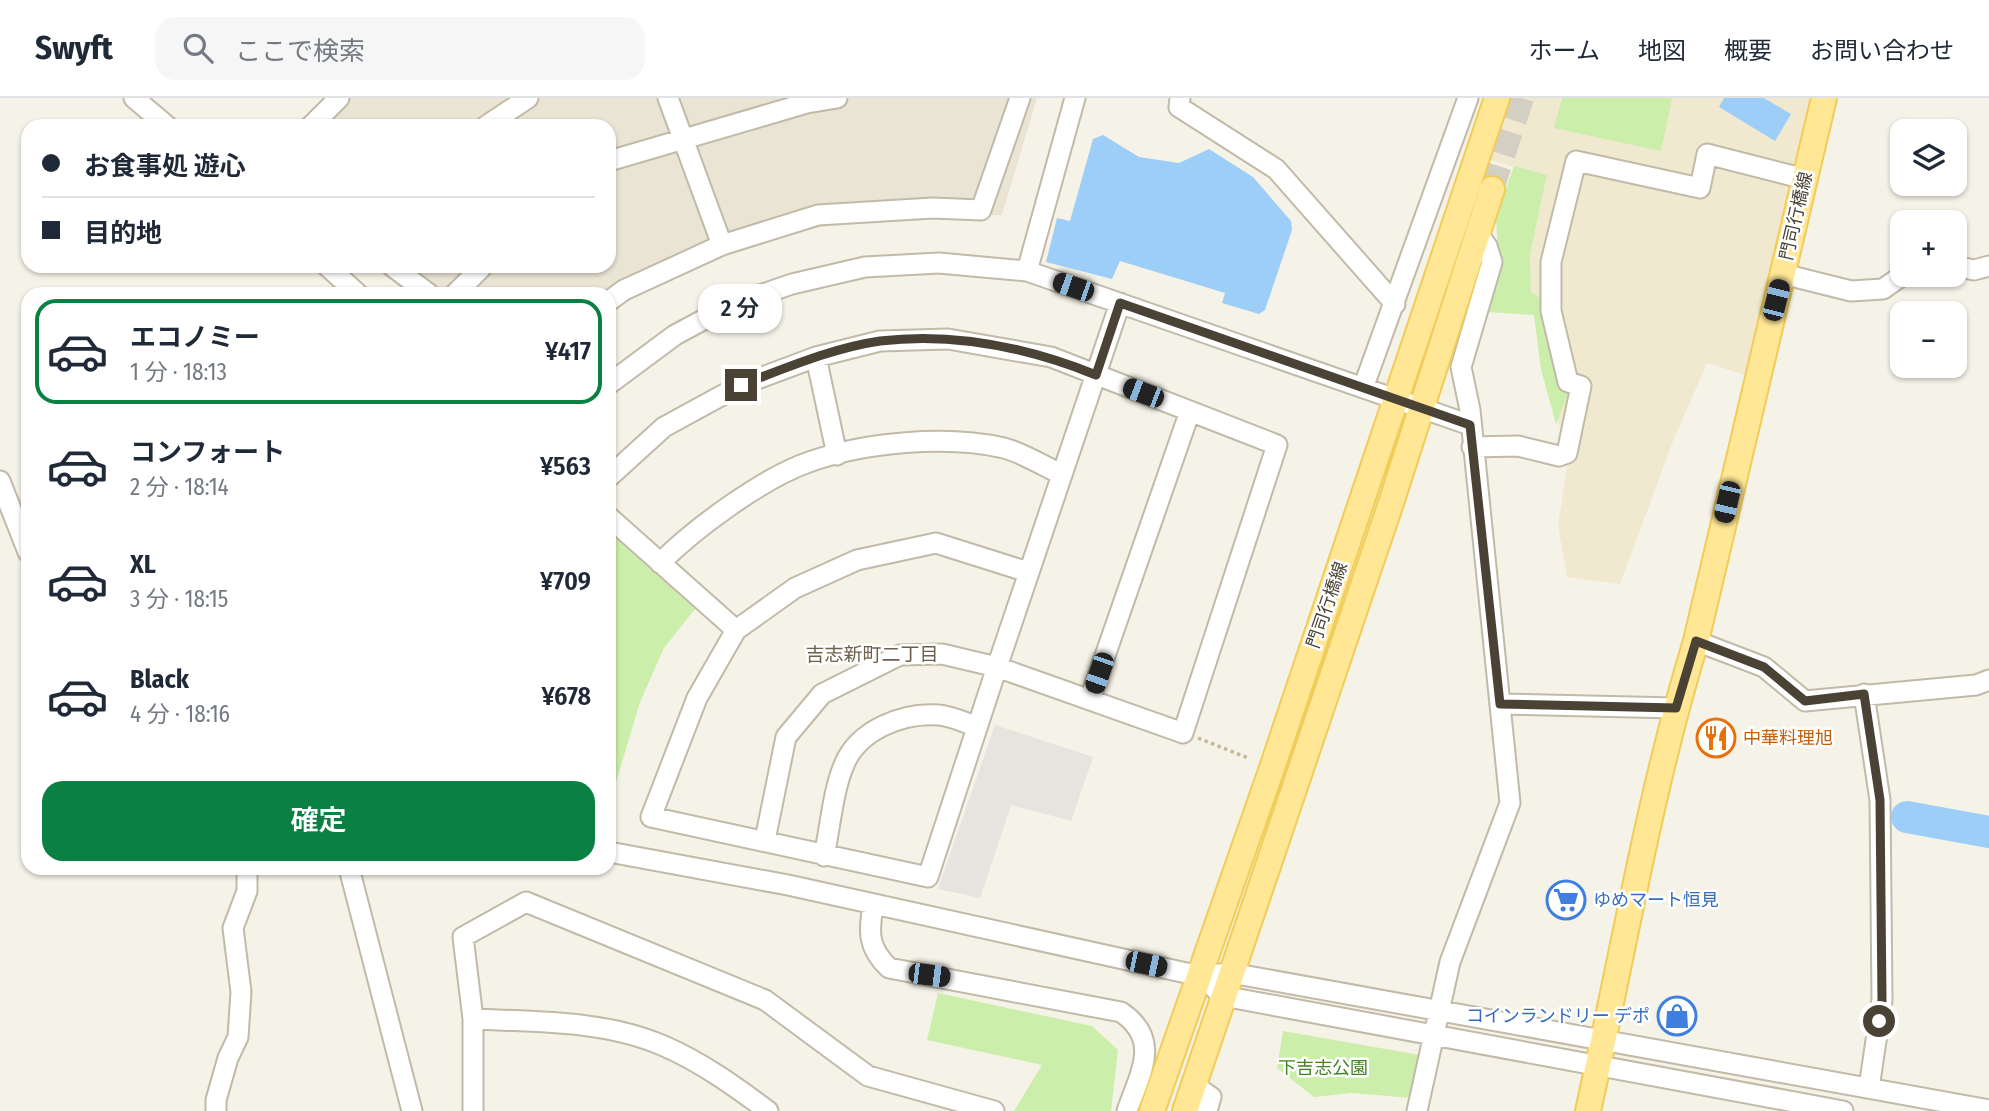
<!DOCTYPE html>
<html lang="ja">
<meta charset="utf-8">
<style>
:root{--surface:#fff;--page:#f6f6f7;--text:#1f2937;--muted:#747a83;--line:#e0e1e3;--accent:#0b8043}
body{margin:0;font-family:"Fira Sans Condensed","Noto Sans JP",sans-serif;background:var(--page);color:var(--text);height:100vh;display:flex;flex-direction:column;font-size:26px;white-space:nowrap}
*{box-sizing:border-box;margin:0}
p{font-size:23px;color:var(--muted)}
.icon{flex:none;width:38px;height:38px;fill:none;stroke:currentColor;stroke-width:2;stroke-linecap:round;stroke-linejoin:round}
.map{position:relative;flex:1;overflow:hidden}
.panel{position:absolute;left:21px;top:189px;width:595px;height:588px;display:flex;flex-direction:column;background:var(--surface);border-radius:21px;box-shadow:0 2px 5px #0004}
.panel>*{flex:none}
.hud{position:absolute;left:21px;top:21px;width:595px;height:154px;border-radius:21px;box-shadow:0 2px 5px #0004;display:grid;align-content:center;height:154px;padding:0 21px;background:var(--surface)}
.controls{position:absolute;left:1890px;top:21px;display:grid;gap:14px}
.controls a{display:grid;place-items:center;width:77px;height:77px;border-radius:14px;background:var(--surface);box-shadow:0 2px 5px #0004;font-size:35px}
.end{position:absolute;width:32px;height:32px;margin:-16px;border:9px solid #494235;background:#fff;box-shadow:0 0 0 4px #fff}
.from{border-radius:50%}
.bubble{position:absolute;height:49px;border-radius:21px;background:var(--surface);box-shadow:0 2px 5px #0004;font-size:23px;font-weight:600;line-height:49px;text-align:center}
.car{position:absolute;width:21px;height:42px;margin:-21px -10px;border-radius:9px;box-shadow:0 0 5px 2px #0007;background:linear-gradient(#222 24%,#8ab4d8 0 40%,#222 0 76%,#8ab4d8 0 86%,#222 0)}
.hud b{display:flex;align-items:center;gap:24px;height:66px;font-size:26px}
.hud b+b{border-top:2px solid var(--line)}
.hud i{width:18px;height:18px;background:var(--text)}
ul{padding:12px 0 0;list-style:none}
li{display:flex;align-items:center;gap:21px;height:105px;margin:0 14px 10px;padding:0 7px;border:4px solid transparent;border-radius:21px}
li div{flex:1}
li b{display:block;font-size:26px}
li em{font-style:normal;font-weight:600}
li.active{border-color:var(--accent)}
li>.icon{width:63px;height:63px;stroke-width:1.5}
.button{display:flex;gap:14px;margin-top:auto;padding:14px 21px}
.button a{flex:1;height:80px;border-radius:21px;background:var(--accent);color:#fff;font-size:28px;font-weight:600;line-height:80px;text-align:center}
header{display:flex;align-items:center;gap:42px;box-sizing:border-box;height:98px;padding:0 35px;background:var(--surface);border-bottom:2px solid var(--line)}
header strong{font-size:33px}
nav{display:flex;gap:38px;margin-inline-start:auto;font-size:24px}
.search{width:490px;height:63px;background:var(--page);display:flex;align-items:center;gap:18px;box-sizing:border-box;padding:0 24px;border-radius:21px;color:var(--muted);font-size:26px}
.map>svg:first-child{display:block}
</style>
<header>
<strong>Swyft</strong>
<div class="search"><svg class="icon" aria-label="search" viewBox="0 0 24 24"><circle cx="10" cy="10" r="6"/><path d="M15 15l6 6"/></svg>ここで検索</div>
<nav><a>ホーム</a><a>地図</a><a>概要</a><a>お問い合わせ</a></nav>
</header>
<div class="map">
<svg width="1989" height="1013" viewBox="0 0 1989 1013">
<rect width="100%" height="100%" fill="#f5f2e7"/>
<path fill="#eae4d4" d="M330,0H1037L1002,117L862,120L741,147L624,202L609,214V196H410L371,168H609V28H298Z"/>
<path fill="#f0e9cf" d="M1509,0H1813L1748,278L1707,265L1673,343L1620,486L1567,479L1558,427L1569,358L1541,271L1531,196L1530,157L1547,78L1486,61Z"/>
<path fill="#cceeab" d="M1562,0H1672L1661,53L1554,30Z
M1514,68L1547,77L1530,157L1531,195L1540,200L1560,279L1568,296L1556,326L1541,271L1534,217L1488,214L1499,178L1496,118Z
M609,434L695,511L664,550L640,604L609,708Z
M938,895L1092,928L1118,952L1111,1013H1014L1042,967L927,942Z
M1283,933L1420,957L1412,1000L1351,995L1314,999L1277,970Z"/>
<path fill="#e6e4df" d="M995,627L1093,659L1071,723L1011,707L980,800L938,791Z"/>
<path fill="#9dcef8" d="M1724,0H1764L1791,16L1775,43L1719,9Z
M1103,37L1139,59L1179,65L1209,51L1253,79L1291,123L1292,132L1265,212L1259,216L1222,205L1225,195L1120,163L1112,181L1046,164L1057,120L1070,123L1093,41Z"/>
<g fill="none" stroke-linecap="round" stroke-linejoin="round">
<path stroke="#9dcef8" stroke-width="32" d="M1907,719L1989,734"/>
<path stroke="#d3cfc3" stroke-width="24" stroke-dasharray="24 12" stroke-linecap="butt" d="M1492,91L1522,0"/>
<defs>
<path id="minor" d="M134,0L167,28
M668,0L722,147
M1180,0L1179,9L1276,71L1395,206
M311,28L339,0
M486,28L528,0
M609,63L807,5L837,0
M327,168L358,196
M392,168L429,196
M1955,168L1974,172L1989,168
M1027,173L1075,0
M1783,176L1851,193L1883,191L1903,177
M455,196L483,168
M609,203L624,192L722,147L818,117L933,110L981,112L1020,0
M816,259L837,357
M609,286L675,237L731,207L792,186L865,169L939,165L1027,173L1470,327
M1363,290L1468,0
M1472,349L1518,348L1559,358L1567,355L1581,288L1568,284L1551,213V164L1576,63L1700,90L1707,56L1805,81
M609,379L664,329L741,287L816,259L880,243L948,241L1051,259L1277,347L1183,635L997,569L942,556L900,557L822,596L786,639L765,742
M0,383L28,454
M609,419L736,532
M660,465C695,430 763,380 809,364C865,344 946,337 1004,350C1023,355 1044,368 1062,377
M1028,474L936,445L857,462L795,490L736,532L697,600L651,719L928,779L997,569L1120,205
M1696,543L1764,569L1805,603L1976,587L1989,582
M1864,596L1880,702L1882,902L1869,990
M1090,601L1190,313
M1500,606L1676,610
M609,754L788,787L1200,878L1231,875L1989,1012
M824,758C830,731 833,692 844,667C858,632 903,614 939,617C951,618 964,624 975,628
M349,770L412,1013
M873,807C869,834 867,849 889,870L1121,914C1162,942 1140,975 1127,1013
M1214,890L1223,898L1843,1013
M473,921C535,924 605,922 664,948C701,964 736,989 768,1013
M1194,987L1211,999L1207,1013
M216,1013V1002L228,960L238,939L241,894L233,830L247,793V770
M473,1013V921L463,839L526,804L765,902L868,978L994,1013
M1417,1013L1450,864L1510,705L1470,312L1461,269L1492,164L1487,148L1476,133"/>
<path id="major" d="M1152,1013L1272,670L1497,0
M1185,1013L1391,405L1492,91
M1588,1013C1623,856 1649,697 1696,543L1824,0"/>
</defs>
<use href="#minor" stroke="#c2baa8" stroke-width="23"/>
<use href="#major" stroke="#f1cc59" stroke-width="28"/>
<path stroke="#c5b898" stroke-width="3.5" stroke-dasharray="3.5 3.5" stroke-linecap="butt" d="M1198,640L1248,660"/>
<use href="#minor" stroke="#fff" stroke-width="19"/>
<use href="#major" stroke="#ffe796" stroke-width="24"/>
</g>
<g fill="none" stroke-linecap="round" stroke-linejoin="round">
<path stroke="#494235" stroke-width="9" d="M741,287C786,270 832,250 880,243C954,234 1029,250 1096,277L1120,205L1470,327L1500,606L1676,610L1696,543L1764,569L1805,603L1864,596L1880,702L1882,902L1879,923"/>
</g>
<defs>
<symbol id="restaurant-ring" viewBox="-11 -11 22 22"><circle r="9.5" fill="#fff" stroke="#e8710a" stroke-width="1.5"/><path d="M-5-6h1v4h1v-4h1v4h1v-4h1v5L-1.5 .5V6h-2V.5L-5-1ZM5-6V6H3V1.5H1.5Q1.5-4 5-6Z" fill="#e8710a"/></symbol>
<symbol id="supermarket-ring" viewBox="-11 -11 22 22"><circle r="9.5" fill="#fff" stroke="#3f7fe0" stroke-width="1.5"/><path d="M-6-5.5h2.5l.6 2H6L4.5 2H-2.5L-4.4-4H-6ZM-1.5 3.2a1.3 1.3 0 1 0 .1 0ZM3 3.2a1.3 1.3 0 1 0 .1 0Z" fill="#3f7fe0"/></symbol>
<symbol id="shop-ring" viewBox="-11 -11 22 22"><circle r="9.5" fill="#fff" stroke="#3f7fe0" stroke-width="1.5"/><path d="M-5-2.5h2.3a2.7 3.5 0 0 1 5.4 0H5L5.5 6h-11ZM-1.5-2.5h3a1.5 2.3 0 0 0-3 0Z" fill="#3f7fe0"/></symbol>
</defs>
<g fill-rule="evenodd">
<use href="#restaurant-ring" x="1694" y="618" width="44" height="44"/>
<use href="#supermarket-ring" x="1544" y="780" width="44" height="44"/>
<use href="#shop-ring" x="1655" y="896" width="44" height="44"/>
</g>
<g text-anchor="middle" stroke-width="5" stroke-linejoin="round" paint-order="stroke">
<g font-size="18" fill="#494235" stroke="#fff">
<text transform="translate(1796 118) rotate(-77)" y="6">門司行橋線</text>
<text transform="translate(1327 507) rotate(-71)" y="6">門司行橋線</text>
</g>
<g font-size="18" fill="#c56008" stroke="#fff" text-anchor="start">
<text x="1743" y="646">中華料理旭</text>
</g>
<g font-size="18" fill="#366cbe" stroke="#fff" text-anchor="start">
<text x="1593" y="808">ゆめマート恒見</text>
<text x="1650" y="924" text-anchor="end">コインランドリー デポ</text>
</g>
<g font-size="18" fill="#418221" stroke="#fff">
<text x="1323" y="976">下吉志公園</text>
</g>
<g font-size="19" fill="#6d614b" stroke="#fff">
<text x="872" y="563">吉志新町二丁目</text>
</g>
</g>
</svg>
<div class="controls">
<a><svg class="icon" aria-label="layers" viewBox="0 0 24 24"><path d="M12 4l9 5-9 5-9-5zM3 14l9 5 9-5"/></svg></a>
<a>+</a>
<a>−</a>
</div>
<i class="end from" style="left:1879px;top:923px"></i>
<i class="end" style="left:741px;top:287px"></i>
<div class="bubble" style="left:698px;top:186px;width:84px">2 分</div>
<i class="car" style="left:1073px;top:189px;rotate:289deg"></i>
<i class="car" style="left:1776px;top:202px;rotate:14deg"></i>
<i class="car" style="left:1143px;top:295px;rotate:291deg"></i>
<i class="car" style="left:1727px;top:404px;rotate:193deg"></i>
<i class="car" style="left:1099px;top:575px;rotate:199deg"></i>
<i class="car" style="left:1146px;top:866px;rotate:102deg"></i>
<i class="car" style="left:929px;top:877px;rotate:97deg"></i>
<div class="hud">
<b><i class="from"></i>お食事処 遊心</b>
<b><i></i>目的地</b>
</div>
<section class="panel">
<ul>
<li class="active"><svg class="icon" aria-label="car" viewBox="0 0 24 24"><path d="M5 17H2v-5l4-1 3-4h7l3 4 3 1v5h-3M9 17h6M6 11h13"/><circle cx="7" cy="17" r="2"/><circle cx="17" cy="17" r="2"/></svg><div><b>エコノミー</b><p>1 分 · 18:13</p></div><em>¥417</em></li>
<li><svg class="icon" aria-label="car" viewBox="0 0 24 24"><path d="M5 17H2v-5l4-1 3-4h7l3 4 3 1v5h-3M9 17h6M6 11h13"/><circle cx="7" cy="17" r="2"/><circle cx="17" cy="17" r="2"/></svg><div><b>コンフォート</b><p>2 分 · 18:14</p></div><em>¥563</em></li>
<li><svg class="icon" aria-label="car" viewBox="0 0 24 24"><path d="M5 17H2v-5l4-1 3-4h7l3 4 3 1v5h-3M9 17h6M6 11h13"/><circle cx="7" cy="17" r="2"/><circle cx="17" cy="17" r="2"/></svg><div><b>XL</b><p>3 分 · 18:15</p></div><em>¥709</em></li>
<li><svg class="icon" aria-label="car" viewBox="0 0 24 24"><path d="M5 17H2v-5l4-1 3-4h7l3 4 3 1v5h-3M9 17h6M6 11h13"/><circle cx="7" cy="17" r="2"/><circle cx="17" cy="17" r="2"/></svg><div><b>Black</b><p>4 分 · 18:16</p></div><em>¥678</em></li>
</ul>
<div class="button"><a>確定</a></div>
</section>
</div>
